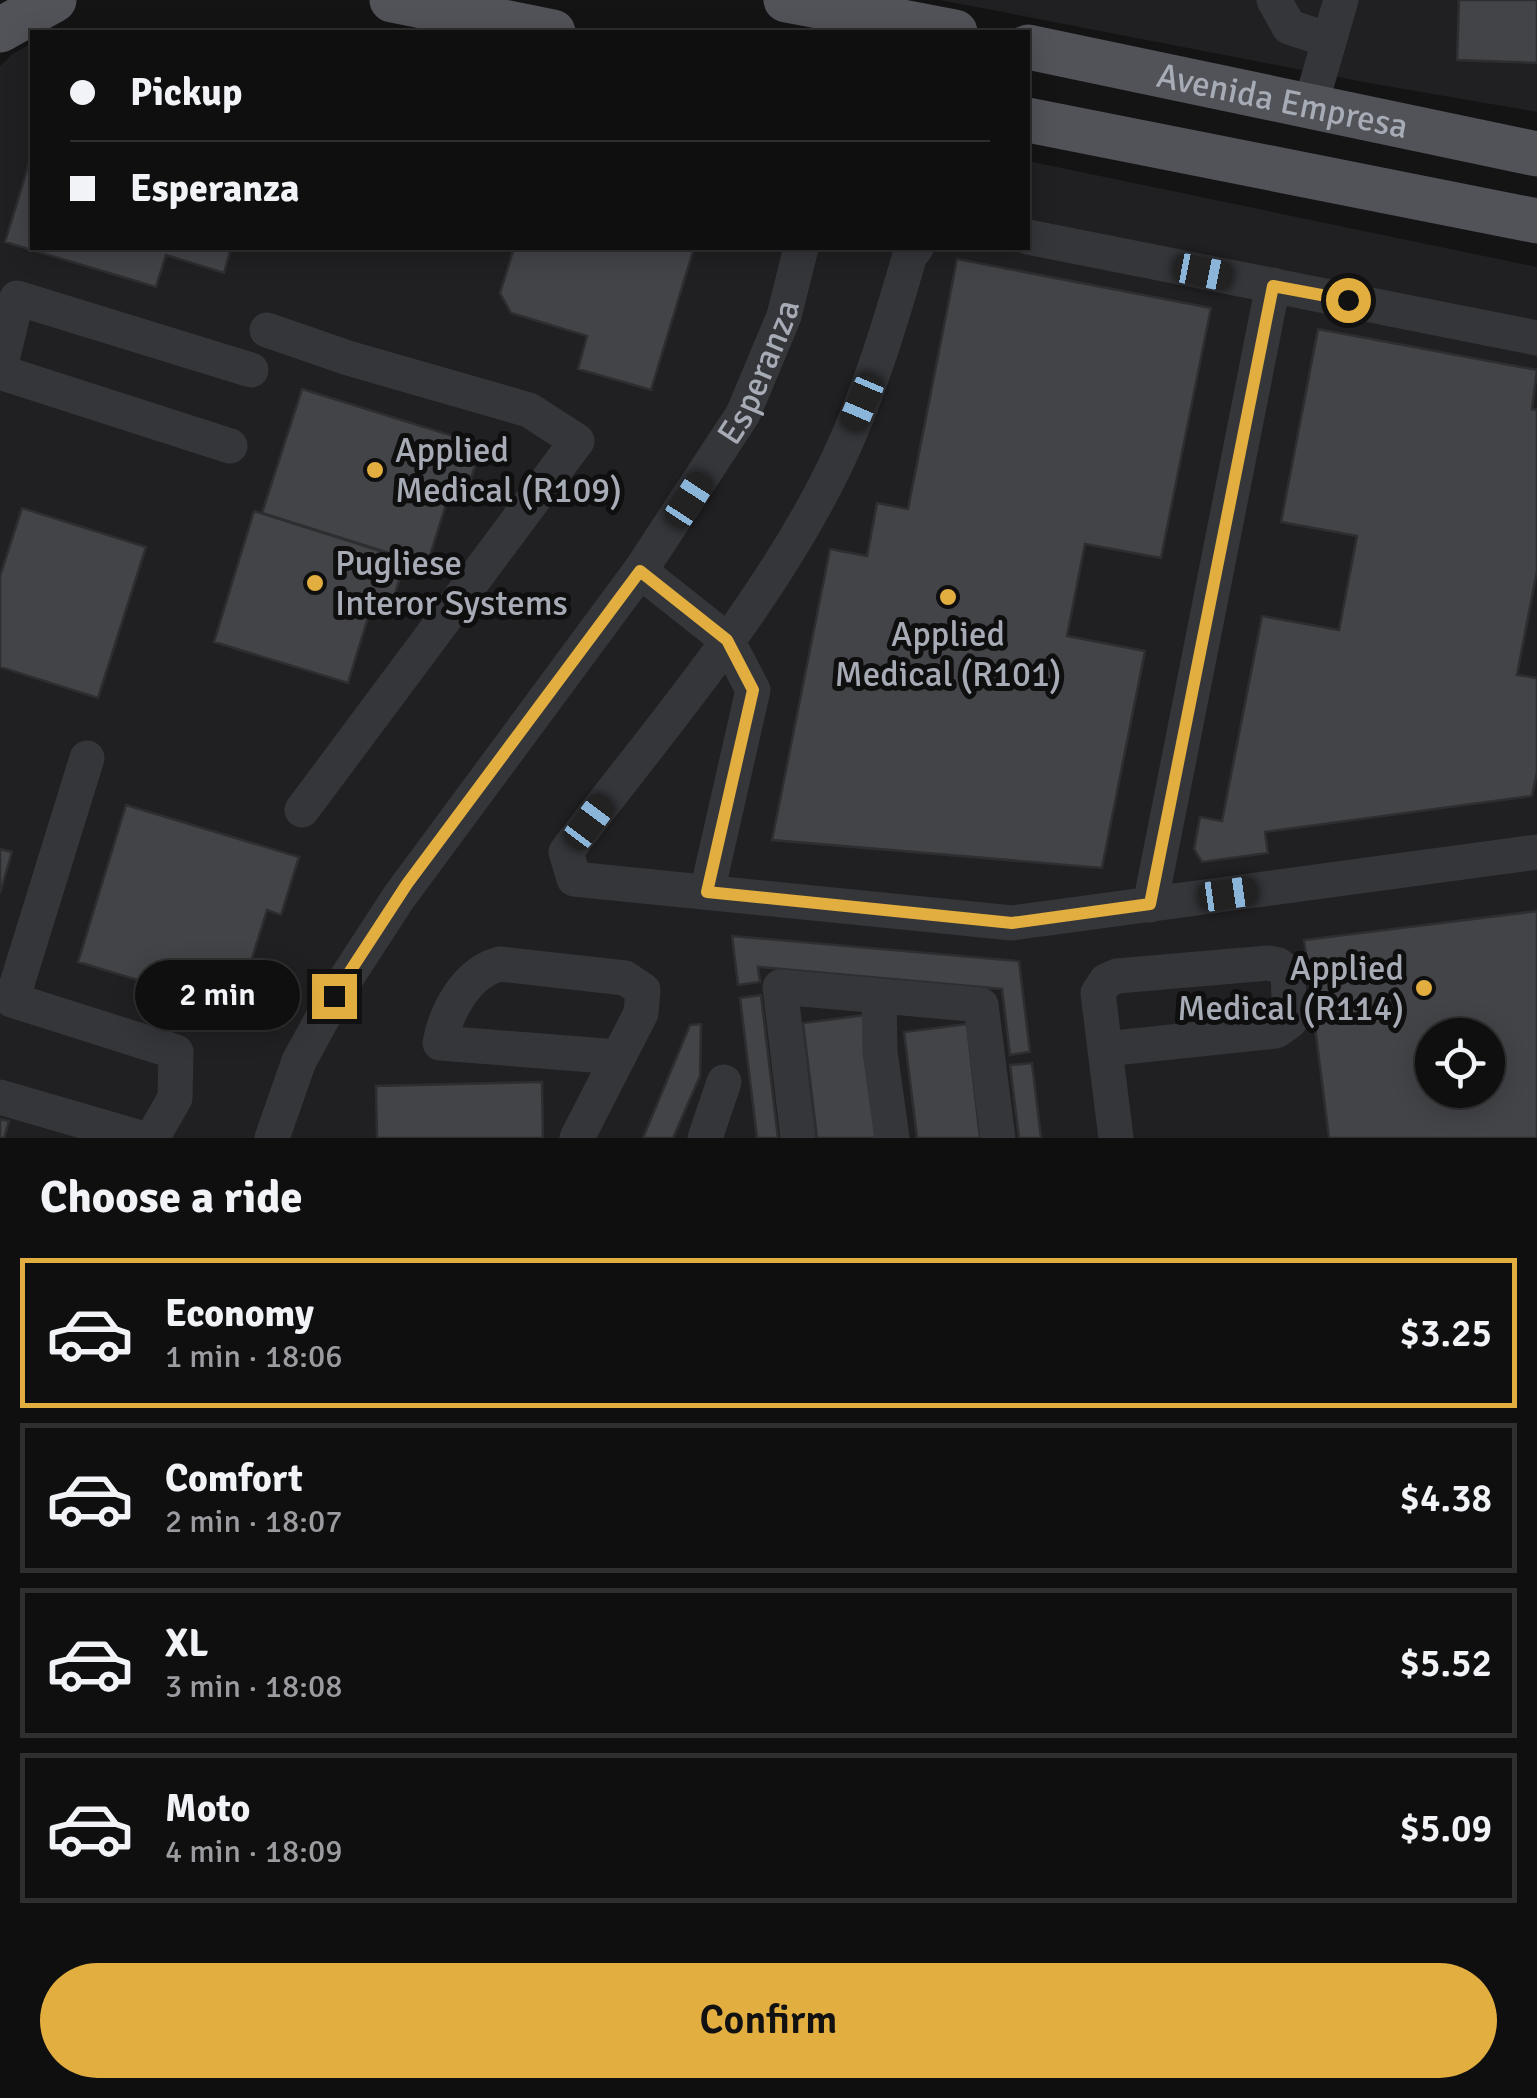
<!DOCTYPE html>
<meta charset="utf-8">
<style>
:root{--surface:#0f0f10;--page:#1d1d1e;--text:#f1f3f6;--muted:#9b9c9f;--line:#2f2f30;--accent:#e2ae3f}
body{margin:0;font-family:Signika,sans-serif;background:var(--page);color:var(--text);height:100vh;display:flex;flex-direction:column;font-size:38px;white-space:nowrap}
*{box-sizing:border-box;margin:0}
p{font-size:32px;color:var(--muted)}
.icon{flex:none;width:55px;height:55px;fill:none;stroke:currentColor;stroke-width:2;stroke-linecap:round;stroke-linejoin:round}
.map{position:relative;height:1138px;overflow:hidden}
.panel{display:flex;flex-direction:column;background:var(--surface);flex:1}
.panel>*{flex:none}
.guide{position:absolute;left:30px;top:30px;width:1000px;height:220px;border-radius:0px;box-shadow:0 5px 25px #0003,0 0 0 2px var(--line);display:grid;align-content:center;height:220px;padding:0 40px;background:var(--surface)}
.buttons{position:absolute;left:1415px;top:1018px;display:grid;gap:20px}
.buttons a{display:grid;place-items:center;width:90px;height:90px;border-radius:50%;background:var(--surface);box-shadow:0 5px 25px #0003,0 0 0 2px var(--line);font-size:50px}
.end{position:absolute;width:45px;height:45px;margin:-22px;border:12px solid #e2ae3f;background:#111;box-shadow:0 0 0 5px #111}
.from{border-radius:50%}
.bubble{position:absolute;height:70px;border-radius:35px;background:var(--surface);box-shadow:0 5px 25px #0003,0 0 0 2px var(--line);font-size:32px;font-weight:600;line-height:70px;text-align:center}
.car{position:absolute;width:30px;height:60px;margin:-30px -15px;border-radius:12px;box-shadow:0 0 8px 2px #0007;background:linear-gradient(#222 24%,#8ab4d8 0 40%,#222 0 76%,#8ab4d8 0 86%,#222 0)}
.guide b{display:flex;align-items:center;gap:35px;height:95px;font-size:38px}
.guide b+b{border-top:2px solid var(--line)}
.guide i{width:25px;height:25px;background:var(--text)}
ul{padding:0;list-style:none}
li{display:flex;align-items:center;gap:30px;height:150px;margin:0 20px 15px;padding:0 20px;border:5px solid var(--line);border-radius:0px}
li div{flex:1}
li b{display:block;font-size:38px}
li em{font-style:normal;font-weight:600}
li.selected{border-color:var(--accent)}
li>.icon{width:90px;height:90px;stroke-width:1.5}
h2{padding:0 40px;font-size:45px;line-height:120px}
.cta{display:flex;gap:20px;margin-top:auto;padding:20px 40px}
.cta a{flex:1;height:115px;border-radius:60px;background:var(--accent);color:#111;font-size:40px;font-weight:600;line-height:115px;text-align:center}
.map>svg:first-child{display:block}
</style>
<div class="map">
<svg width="1537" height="1138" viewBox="0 0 1537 1138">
<rect width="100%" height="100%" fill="#141415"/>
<path fill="#202022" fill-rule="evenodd" d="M940,0H1537V112L1369,83Z
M32,43V248H1028V161L1537,267V1138H0V66L11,55ZM1432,1035H1488V1090H1432Z"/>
<path fill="#434448" stroke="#2e2e31" stroke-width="2.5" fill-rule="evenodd" d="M1459,0H1537V63L1457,60Z
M31,157L32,248H231L224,273L166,255L156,287L5,242Z
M514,248H694L651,390L578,369L587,336L511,313L500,293Z
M957,259L1211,308L1161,558L1085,544L1067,636L1145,651L1102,868L772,840L830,549L867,556L877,503L908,509Z
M1318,329L1537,370L1532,409L1537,410V571L1517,675L1537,678V772L1532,796L1265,832L1268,853L1202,862L1194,849L1200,817L1222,821L1262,616L1339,630L1357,536L1281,522Z
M302,389L482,445L464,500L449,495L427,565L262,513Z
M22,508L146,547L98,698L0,667V576Z
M254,511L406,559L389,613L371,608L348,683L214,642Z
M126,805L299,857L281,915L267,910L236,1010L78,962Z
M0,849L12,852L0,893Z
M1537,911V1138H1329L1304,940ZM1432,1035H1488V1090H1432Z
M732,936L1019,961L1030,1052L1010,1055L1002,989L758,967L760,982L738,985Z
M761,995L778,1138H757L740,998Z
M865,1015L880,1138H817L803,1023Z
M701,1024L700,1076L673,1138H643L690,1025Z
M967,1024L980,1138H917L904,1032Z
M1032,1063L1041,1138H1019L1010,1065Z
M542,1082L543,1138H377L376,1086Z
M0,1119L9,1121L4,1138H0Z"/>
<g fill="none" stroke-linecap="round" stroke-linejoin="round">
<g stroke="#35363a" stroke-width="35">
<path d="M1274,0L1289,27L1329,40"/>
<path d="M1310,107L1341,0"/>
<path d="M1028,237L1537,338"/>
<path d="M916,248L910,255C889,327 868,397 836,464C768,605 660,728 566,852L574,879L1012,923L1537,852"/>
<path d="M267,330L348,358L529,410L577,441L302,810"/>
<path d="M0,368L17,298L251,370"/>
<path d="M0,372L230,446"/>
<path d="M640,571L727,640L753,690L707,892"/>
<path d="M87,758L12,1000L176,1052L175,1098L152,1138"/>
<path d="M1150,905L1273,285"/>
<path d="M879,997L880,1052L892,1138"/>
<path d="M1105,1049L1276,1031L1290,1021L1288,973L1278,965L1268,963L1117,976L1106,981L1098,993L1116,1138"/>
<path d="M0,1097L141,1138"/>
<path id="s1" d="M272,1138L299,1061L334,997L399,897L640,571L743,414L784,316L801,248"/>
<path d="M577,1138L641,1013L643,990L625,978L500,964C467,972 446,1011 440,1043L618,1057"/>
<path d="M705,1138L724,1082"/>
<path d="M798,1138L780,987L981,1005L998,1138"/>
</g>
<g stroke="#515359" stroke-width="45">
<path d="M392,0L553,32"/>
<path d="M786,0L955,32"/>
<path d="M0,30L54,0"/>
<path id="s2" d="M1028,47L1537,154"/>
<path d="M1028,120L1537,221"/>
</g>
</g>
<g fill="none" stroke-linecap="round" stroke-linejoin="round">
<path stroke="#e2ae3f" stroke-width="12" d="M334,996L407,884L640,571L727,640L753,690L707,892L1012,923L1150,904L1273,286L1348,300"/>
</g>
<g fill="#e2ae3f" stroke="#0f0f10" stroke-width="4">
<circle cx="375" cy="470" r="10"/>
<circle cx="315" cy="583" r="10"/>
<circle cx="948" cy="597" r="10"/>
<circle cx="1424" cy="988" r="10"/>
</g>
<g text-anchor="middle" stroke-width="10" stroke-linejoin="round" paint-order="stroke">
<g font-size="35" fill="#a7abb5" stroke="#0f0f10">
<text dy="12" stroke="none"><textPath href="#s2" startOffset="260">Avenida Empresa</textPath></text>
<text dy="12" stroke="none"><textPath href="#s1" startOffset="912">Esperanza</textPath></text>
</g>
<g font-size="35" fill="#a7abb5" stroke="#0f0f10" text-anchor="start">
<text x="395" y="462">Applied<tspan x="395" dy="40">Medical (R109)</tspan></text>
<text x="335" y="575">Pugliese<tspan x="335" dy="40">Interor Systems</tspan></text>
<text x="948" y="646" text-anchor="middle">Applied<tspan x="948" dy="40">Medical (R101)</tspan></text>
<text x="1404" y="980" text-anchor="end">Applied<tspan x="1404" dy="40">Medical (R114)</tspan></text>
</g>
</g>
</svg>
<div class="buttons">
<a><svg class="icon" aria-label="locate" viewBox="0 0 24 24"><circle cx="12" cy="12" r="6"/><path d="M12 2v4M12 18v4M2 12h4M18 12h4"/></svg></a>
</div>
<i class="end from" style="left:1348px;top:300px"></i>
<i class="end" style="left:334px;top:996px"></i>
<div class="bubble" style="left:135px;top:960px;width:165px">2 min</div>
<i class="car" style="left:1203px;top:272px;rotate:101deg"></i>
<i class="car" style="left:862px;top:402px;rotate:203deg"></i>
<i class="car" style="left:689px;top:500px;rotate:33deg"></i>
<i class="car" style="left:589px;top:822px;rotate:37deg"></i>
<i class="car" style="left:1228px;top:894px;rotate:82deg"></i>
<div class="guide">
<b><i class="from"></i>Pickup</b>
<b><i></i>Esperanza</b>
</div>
</div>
<section class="panel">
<h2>Choose a ride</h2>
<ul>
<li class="selected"><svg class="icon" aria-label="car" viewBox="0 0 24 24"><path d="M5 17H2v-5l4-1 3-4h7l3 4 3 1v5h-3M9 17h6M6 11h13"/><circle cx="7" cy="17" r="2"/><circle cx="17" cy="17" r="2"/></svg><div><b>Economy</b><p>1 min · 18:06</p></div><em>$3.25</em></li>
<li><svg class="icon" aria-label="car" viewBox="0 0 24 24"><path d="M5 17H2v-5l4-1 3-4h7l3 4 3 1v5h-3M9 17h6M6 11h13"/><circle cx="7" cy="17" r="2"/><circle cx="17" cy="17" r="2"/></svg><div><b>Comfort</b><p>2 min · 18:07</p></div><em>$4.38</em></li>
<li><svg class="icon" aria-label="car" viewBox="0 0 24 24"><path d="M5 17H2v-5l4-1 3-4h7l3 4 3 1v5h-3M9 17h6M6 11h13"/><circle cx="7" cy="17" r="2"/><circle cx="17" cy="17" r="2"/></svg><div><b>XL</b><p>3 min · 18:08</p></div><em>$5.52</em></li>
<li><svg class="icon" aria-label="car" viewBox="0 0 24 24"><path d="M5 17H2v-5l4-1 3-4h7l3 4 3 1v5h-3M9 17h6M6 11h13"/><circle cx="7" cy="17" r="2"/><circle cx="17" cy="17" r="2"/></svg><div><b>Moto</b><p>4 min · 18:09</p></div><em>$5.09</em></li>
</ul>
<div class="cta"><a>Confirm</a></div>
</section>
